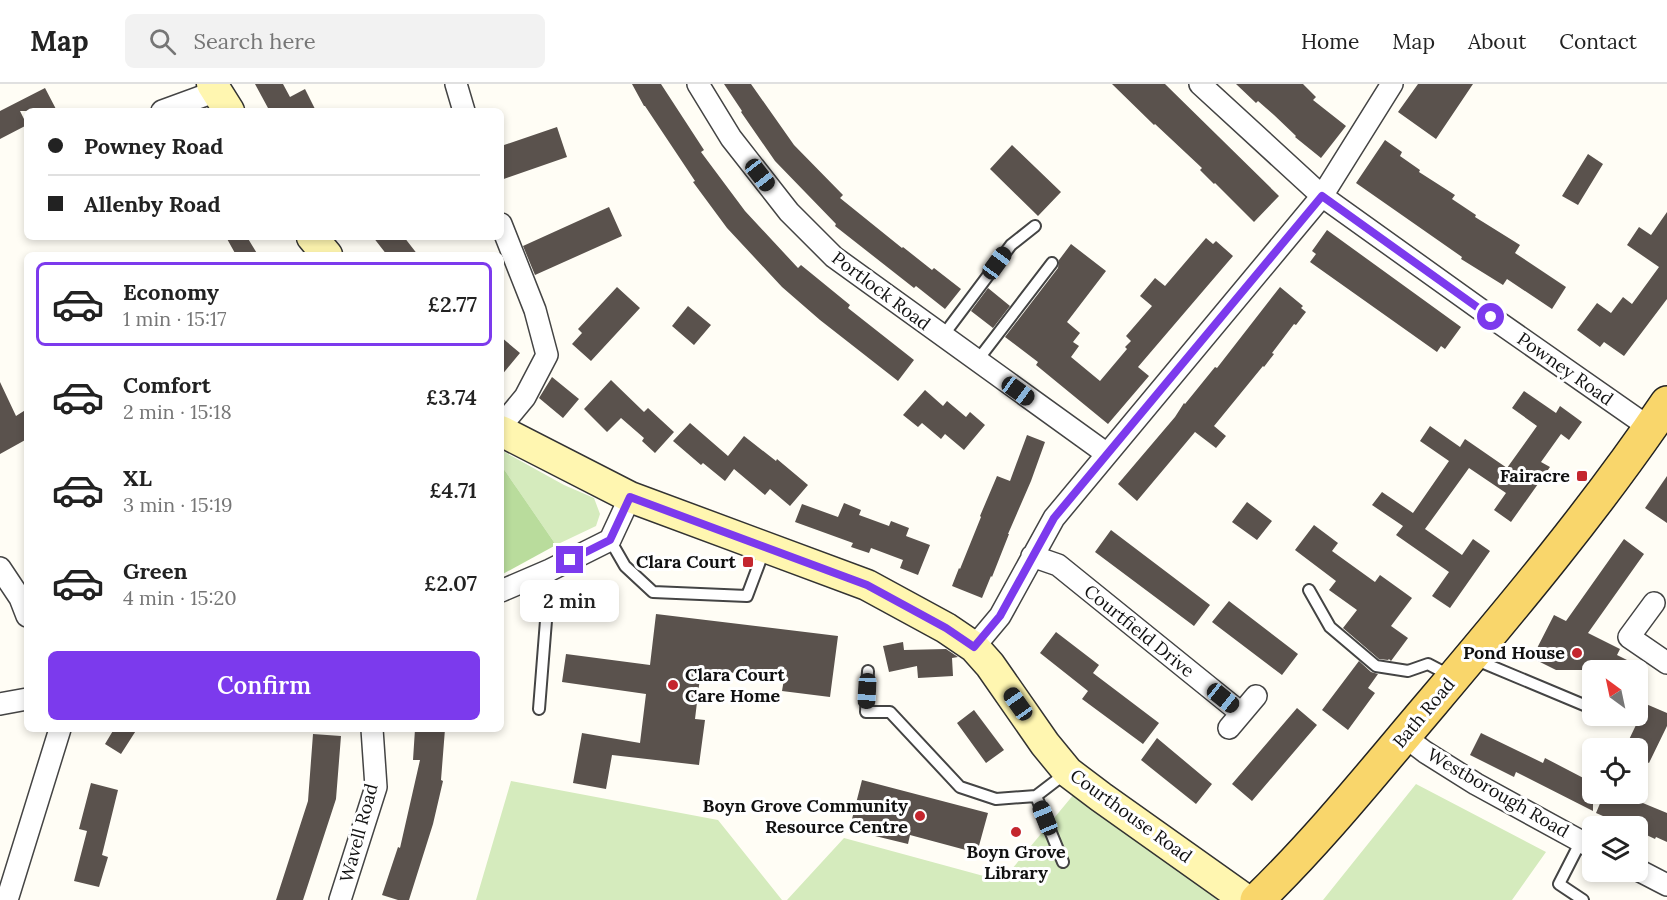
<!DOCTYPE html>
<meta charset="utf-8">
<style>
:root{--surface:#fff;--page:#f2f2f2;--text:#222;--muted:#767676;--line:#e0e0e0;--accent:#7c3aed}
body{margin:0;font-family:Lora,serif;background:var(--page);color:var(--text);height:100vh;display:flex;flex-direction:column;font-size:22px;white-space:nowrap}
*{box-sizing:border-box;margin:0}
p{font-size:20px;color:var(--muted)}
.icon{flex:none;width:33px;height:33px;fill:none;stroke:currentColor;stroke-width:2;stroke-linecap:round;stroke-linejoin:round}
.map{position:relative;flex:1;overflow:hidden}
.details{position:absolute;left:24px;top:168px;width:480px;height:480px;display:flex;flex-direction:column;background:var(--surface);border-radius:9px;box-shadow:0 3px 9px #0003}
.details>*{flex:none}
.guide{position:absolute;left:24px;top:24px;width:480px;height:132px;border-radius:9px;box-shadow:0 3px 9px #0003;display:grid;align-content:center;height:132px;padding:0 24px;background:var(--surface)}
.needle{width:39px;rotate:327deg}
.tools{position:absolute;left:1582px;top:576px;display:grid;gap:12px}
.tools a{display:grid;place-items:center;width:66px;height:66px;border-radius:9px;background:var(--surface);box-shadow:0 3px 9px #0003;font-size:30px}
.end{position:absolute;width:27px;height:27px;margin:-14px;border:8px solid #7c3aed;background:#fff;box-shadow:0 0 0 3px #fff}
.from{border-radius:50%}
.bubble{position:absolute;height:42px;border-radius:9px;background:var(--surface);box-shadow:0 3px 9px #0003;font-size:20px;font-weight:600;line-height:42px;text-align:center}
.car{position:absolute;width:18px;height:36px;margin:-18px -9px;border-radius:8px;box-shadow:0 0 4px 2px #0007;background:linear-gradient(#222 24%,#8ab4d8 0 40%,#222 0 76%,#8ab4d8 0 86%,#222 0)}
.guide b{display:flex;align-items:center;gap:21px;height:57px;font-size:22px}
.guide b+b{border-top:2px solid var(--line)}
.guide i{width:15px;height:15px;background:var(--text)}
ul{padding:10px 0 0;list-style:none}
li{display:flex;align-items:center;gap:18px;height:84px;margin:0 12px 9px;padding:0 12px;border:3px solid transparent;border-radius:9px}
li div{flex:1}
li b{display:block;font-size:22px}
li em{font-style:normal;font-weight:600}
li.current{border-color:var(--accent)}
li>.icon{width:54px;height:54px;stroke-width:1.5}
.cta{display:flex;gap:12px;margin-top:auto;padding:12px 24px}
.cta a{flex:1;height:69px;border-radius:9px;background:var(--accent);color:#fff;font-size:24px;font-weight:600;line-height:69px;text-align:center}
header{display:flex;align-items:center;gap:36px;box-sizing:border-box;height:84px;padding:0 30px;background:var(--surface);border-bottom:2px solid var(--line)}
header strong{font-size:28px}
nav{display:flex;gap:33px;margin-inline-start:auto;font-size:21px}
.search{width:420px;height:54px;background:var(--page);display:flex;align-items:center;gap:15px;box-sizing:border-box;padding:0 21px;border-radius:9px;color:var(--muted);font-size:22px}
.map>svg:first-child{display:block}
</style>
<header>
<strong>Map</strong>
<div class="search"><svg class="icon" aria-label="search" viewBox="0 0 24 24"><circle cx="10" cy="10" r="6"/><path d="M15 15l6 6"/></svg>Search here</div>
<nav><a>Home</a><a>Map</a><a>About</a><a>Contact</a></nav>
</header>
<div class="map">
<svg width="1667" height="816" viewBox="0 0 1667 816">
<rect width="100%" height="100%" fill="#fffdf5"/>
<path fill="#d5ebbd" d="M501,366L564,401L594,414L600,430L596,442L556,461L501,381Z
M511,697L718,736L782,816H476Z
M1416,700L1546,768L1512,816H1323Z
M1079,704L1218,816H787L844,754L1002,797Z"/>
<path fill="#b9dc9c" d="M501,381L556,461L501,491Z"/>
<path fill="#5a524d" d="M255,0H283L290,13L305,5L316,27H263L268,24Z
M632,0H661L704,66L701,68L745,127L798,184L801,181L850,221L848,224L914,276L898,297L820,236L782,203L727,144L693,98L695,97L645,22H644Z
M724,0H751L794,61L843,111L840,114L902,164L903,163L932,186L934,184L961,205L945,225L916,202L914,204L835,142L836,140L775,77L741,28L742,27Z
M1112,0H1165L1279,112L1254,138L1215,99L1214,100L1200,86L1202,84L1155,40L1154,41Z
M1236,0H1303L1316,13L1313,16L1346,42L1321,74L1295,53L1296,52L1274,31L1258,17L1256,19Z
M1418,0H1473L1436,55L1398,28Z
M45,4L57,27H20L27,41L0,55V27Z
M557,43L567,73L501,96V62Z
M1385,56L1402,68L1400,72L1420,86L1419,88L1455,111L1452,115L1476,131L1475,133L1520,161L1515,169L1566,203L1552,225L1507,195L1503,201L1461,175L1462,173L1356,99Z
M1012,61L1061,108L1038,132L990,85Z
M1588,70L1603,80L1578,121L1562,112Z
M609,123L622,152L535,191L523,162Z
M1667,128V215L1624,272L1604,258L1600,263L1577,246L1597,219L1611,229L1623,213L1632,220L1659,183L1627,161L1639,143L1651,151Z
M1327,146L1461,243L1445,265L1441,262L1437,268L1310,178L1316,170L1312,167Z
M226,153H247L258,171H236Z
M373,153H404L418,171H387Z
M1206,154L1213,160L1216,157L1233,172L1138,283L1149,292L1108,340L1036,281L1038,278L1005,253L1058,184L1059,176L1071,160L1106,187L1067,238L1080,249L1073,258L1079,262L1071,273L1100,297L1127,265L1125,263L1131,257L1126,252L1152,222L1140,212L1155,194L1165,202Z
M617,203L640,224L591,277L572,260L582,249L578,245Z
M1280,203L1303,222L1301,224L1306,228L1296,241L1294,240L1272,269L1274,270L1264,283L1263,282L1214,342L1226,352L1216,364L1195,348L1137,417L1118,400L1175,333L1184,319L1185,320L1215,283L1217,284Z
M988,204L1010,222L993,244L971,227Z
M688,222L711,241L694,261L672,242Z
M501,253L520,269L501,292Z
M552,293L579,315L563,334L539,314Z
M611,296L644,328L648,324L674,348L655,369L642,357L644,354L621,334L607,348L584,325Z
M0,298L16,332L27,325V355L0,370Z
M925,306L943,322L947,317L966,333L970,328L985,341L964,366L945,350L941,355L922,339L918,343L903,331Z
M1524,307L1556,329L1560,322L1582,338L1569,356L1561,350L1541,378L1550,383L1511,438L1494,426L1506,409L1469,384L1425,445L1462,471L1473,455L1490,467L1450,524L1432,512L1449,488L1396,451L1403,442L1372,421L1382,408L1413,429L1449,377L1420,357L1430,342L1460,363L1465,355L1507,384L1537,342L1512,324Z
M690,339L728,372L744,352L776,377L777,375L808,401L790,422L770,405L765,411L734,385L725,397L703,379L701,381L673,357Z
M1027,351L1045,358L1031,397L1008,450H1009L992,493L991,492L982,514L952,502L959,484L960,485L981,433L980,432L997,392L1010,397Z
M1667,392V439L1645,424Z
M1247,418L1272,437L1257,456L1232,438Z
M844,419L861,426L859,431L889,442L891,437L909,444L906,452L930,461L918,491L900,484L903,476L871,464L869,469L851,463L853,459L795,438L802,420L838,433Z
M1314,441L1338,459L1332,467L1375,498L1380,491L1412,514L1391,542L1408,554L1391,577L1389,575L1388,576L1379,575L1343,544L1357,526L1329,506L1336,497L1295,466Z
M1111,446L1210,521L1194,542L1095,468Z
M1624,455L1644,470L1588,549L1620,565L1617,571L1647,586H1556L1532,574L1554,531L1566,537Z
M1229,517L1298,570L1282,591L1212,538Z
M656,530L838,552L830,613L782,607L784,595L701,585L695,635L705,636L699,681L612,671L606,705L573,699L582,649L640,659L646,610L562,598L566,570L650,581Z
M1056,548L1099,581L1093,589L1159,639L1143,660L1082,615L1088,607L1040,569Z
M903,558L904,566L946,565L958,573L952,574L953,592L918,594L917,582L889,588L883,562Z
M1359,577L1371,588L1378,590L1368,604L1375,609L1348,646L1322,626Z
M1646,620L1667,629V642L1649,679L1638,674V664H1625Z
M1297,624L1317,641L1252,717L1232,700Z
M974,626L1004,666L986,679L957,639Z
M114,645H137L121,670L105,660Z
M415,645H445L441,696L443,697L433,740L409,816H398L382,811L398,763L400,764L420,676H413Z
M1481,649L1543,679L1545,674L1593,699V727L1516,688L1514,693L1470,671Z
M313,650L341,652L336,715L303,816H276L308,717Z
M1157,654L1212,700L1196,720L1141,676Z
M862,696L988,729L977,769L910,751L908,760L871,751L874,740L852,735Z
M91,699L118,706L102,771L108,773L99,803L74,797L87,747L79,745Z
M1604,710H1621L1667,729V758L1656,753L1655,755L1638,747V742H1626L1596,729Z"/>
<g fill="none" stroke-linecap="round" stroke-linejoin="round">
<defs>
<path id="lane" d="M942,253L1011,161L1035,142
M977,277L1052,179
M610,456L625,482L653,508L747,512L765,464
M1309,506L1330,543L1376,582L1408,587L1428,580L1451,592
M1474,575L1584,621
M868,587L866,628H890L960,703L996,715L1036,712L1066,689
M539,625L550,486
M1036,712L1063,778
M1581,757L1559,800L1583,816"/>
<path id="street" d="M456,0L464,27
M698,0L731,54L789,128L834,173L1107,370
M1200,0L1322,112L1491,233L1650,344
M162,27L217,7
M501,140L535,226L547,271L525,313L501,342
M1032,472L1058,481L1241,629
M0,484L20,514L27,532
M501,507L550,486L610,456L630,413
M1654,519L1629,553L1667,579
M974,563L1000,532L1054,434L1322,112L1392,0
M0,620L27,615
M1229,644L1256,612
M1404,652L1425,668L1476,700L1593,764
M1638,786L1667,801
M7,816L60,645
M340,816L376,703L372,645"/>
<path id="secondary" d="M212,0L229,27
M312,153L327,171
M501,347L630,413L867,501L946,544L974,563L990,581L1045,660L1068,688L1101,713L1246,816"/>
<path id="primary" d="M1257,816C1320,755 1375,686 1432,619C1514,522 1596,424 1667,319"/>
</defs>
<use href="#lane" stroke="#444" stroke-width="14"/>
<use href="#street" stroke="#444" stroke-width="24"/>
<use href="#secondary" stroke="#333" stroke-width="33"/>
<use href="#primary" stroke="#222" stroke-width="36"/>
<use href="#lane" stroke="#fff" stroke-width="10"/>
<use href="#street" stroke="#fff" stroke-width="21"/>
<use href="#secondary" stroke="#fff6b0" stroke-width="30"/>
<use href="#primary" stroke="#f9d66b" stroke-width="33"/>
</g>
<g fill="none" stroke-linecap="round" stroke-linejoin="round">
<path stroke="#7c3aed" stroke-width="8" d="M570,476L610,456L630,413L867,501L946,544L974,563L1000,532L1054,434L1322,112L1491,233"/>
</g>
<g fill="#c4262e" stroke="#fff" stroke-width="2">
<rect x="1576" y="386" width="12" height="12" rx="3"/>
<rect x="742" y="472" width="12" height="12" rx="3"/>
<circle cx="1577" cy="569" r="6"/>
<circle cx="673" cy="601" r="6"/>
<circle cx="920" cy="732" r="6"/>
<circle cx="1016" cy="748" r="6"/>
</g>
<g text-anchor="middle" stroke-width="6" stroke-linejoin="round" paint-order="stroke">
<g font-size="18" fill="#111" stroke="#fff">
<text transform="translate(881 207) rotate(37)" y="6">Portlock Road</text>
<text transform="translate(1565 285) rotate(35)" y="6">Powney Road</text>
<text transform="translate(1139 547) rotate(39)" y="6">Courtfield Drive</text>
<text transform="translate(1424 629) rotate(-50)" y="6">Bath Road</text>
<text transform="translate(1498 709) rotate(30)" y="6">Westborough Road</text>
<text transform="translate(1131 732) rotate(36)" y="6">Courthouse Road</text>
<text transform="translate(359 749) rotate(-75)" y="6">Wavell Road</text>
</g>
<g font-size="18" font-weight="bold" fill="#111" stroke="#fff" text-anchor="end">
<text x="1570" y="398">Fairacre</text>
<text x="736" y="484">Clara Court</text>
<text x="1565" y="575">Pond House</text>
<text x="685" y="597" text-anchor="start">Clara Court<tspan x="685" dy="21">Care Home</tspan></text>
<text x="908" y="728">Boyn Grove Community<tspan x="908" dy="21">Resource Centre</tspan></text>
<text x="1016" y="774" text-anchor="middle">Boyn Grove<tspan x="1016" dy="21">Library</tspan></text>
</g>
</g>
</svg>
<div class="tools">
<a><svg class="needle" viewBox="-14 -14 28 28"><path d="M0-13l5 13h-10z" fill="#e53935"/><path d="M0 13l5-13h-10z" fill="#767676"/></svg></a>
<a><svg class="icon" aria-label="locate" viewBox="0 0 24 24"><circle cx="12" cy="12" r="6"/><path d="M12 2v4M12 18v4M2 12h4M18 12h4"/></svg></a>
<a><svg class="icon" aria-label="layers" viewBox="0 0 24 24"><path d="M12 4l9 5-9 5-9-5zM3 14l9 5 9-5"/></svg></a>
</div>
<i class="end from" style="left:1491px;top:233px"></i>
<i class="end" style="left:570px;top:476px"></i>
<div class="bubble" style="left:520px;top:496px;width:99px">2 min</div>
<i class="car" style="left:760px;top:91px;rotate:142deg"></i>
<i class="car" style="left:997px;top:179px;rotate:36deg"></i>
<i class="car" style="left:1018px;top:307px;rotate:126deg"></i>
<i class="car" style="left:867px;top:607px;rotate:183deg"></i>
<i class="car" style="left:1223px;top:614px;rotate:129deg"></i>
<i class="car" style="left:1018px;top:620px;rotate:325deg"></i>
<i class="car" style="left:1045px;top:734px;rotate:338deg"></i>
<div class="guide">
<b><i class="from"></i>Powney Road</b>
<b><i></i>Allenby Road</b>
</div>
<section class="details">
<ul>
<li class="current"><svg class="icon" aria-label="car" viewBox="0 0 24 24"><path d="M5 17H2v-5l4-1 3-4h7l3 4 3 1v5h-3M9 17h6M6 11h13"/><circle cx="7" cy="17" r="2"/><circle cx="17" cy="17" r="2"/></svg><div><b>Economy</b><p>1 min · 15:17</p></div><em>£2.77</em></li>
<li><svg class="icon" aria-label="car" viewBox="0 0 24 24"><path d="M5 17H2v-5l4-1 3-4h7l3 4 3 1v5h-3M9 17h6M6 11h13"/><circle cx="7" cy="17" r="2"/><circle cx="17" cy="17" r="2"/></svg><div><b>Comfort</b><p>2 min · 15:18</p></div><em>£3.74</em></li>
<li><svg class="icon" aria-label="car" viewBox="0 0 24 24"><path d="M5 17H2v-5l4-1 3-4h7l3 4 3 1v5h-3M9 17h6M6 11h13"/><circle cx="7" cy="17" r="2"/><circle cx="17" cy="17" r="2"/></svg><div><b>XL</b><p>3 min · 15:19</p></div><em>£4.71</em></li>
<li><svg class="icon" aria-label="car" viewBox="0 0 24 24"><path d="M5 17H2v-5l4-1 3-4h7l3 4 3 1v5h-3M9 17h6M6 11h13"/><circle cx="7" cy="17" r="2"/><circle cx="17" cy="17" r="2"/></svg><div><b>Green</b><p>4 min · 15:20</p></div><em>£2.07</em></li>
</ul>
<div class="cta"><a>Confirm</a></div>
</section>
</div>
